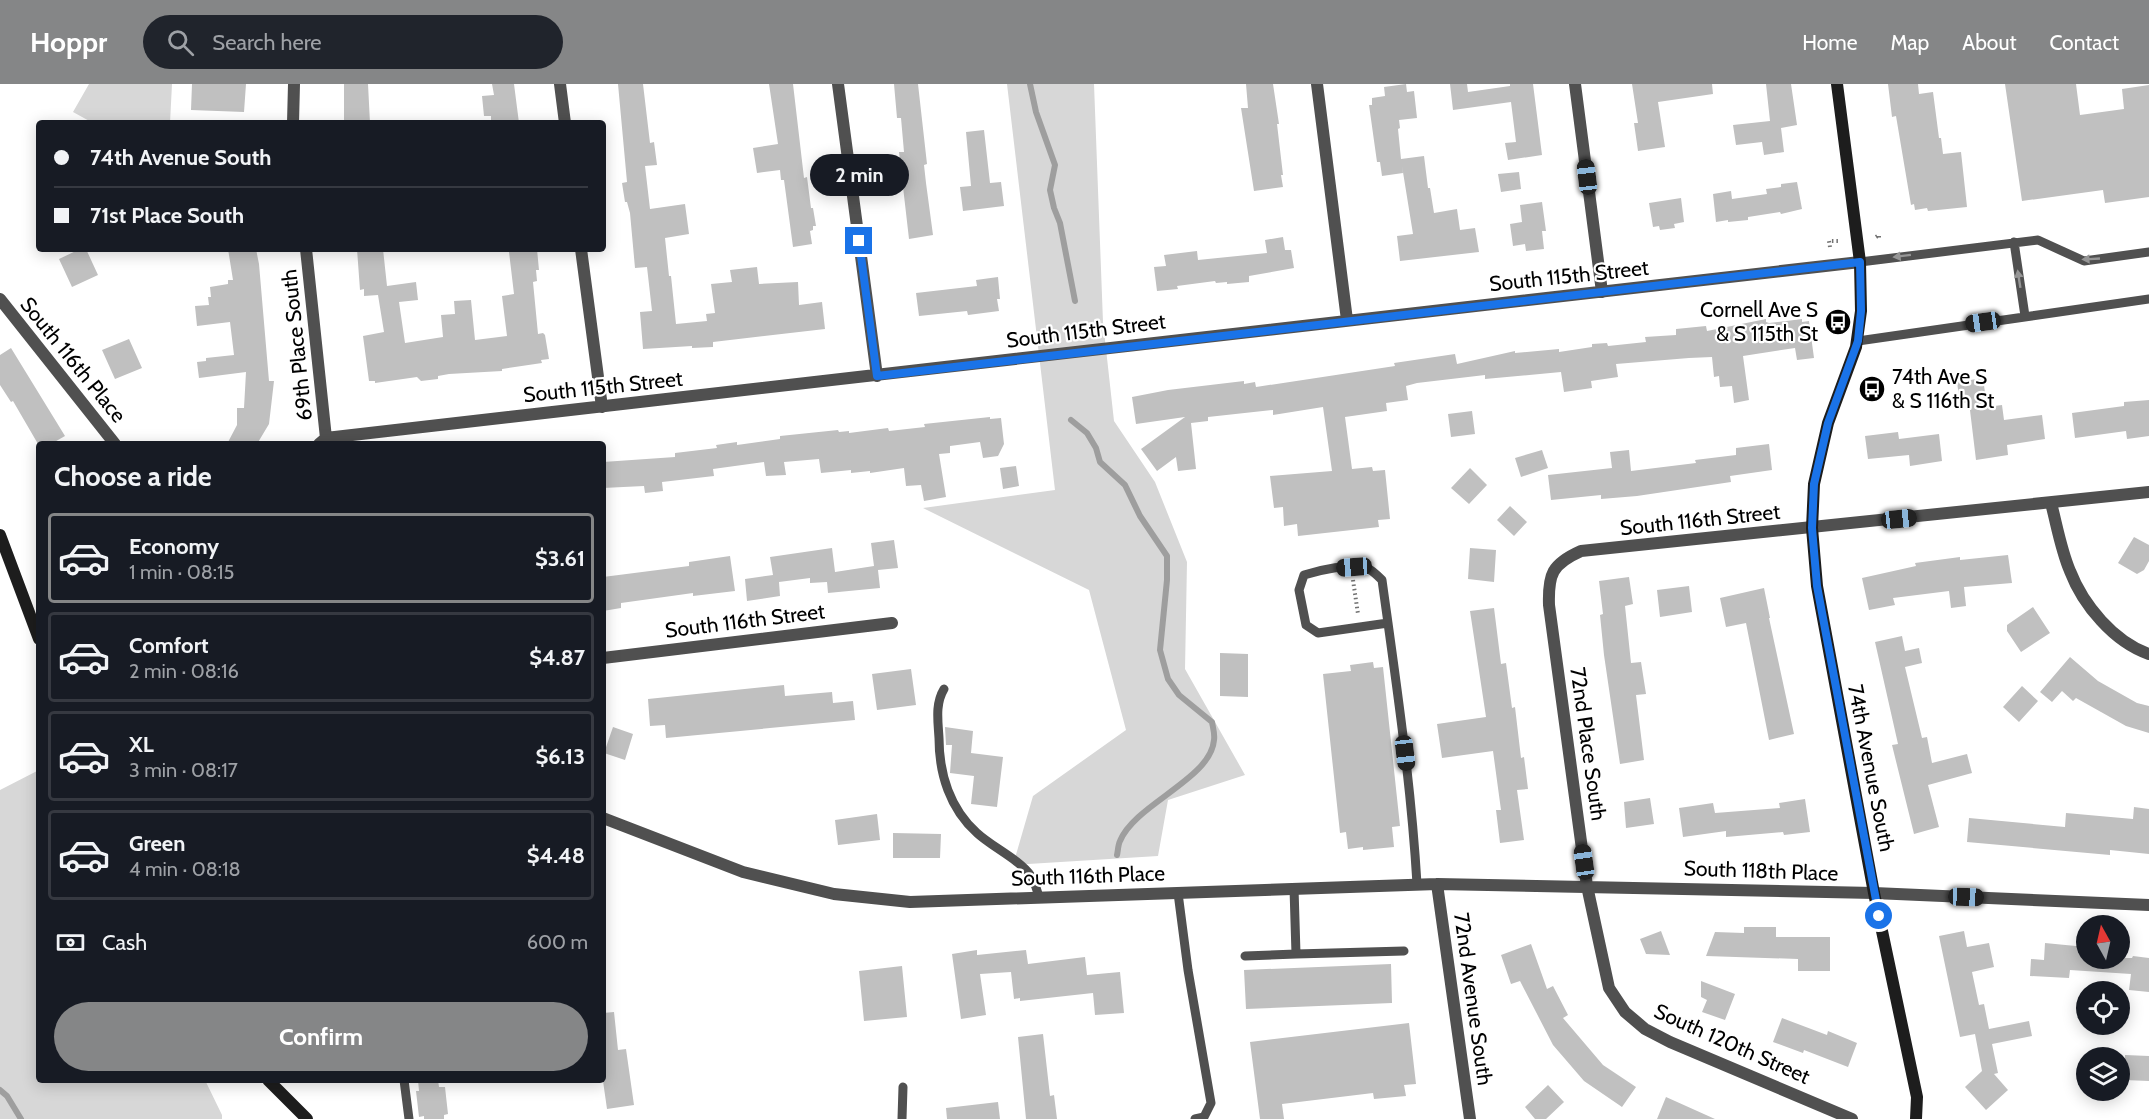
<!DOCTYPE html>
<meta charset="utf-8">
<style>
:root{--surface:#171b24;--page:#20242c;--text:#f1f3f6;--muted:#9ea1a6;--line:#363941;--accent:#858687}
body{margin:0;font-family:Cabin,sans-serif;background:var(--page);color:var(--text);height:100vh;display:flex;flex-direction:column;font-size:22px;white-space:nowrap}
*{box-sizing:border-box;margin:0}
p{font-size:20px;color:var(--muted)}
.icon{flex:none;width:33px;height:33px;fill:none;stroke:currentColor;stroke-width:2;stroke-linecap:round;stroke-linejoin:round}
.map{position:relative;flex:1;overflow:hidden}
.side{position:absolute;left:36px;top:357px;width:570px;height:642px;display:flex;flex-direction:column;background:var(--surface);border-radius:6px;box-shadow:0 3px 15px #0003}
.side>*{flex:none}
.banner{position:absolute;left:36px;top:36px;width:570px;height:132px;border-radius:6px;box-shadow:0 3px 15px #0003;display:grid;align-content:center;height:132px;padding:0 18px;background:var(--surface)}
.needle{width:39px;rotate:352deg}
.fabs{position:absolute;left:2076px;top:831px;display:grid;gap:12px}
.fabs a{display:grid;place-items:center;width:54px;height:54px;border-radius:50%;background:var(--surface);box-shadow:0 3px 15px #0003;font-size:30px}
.end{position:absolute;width:27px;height:27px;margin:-14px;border:8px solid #1a73e8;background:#fff;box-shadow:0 0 0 3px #fff}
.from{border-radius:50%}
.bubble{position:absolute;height:42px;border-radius:21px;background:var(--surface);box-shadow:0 3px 15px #0003;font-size:20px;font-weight:700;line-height:42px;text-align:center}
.car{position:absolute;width:18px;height:36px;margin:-18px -9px;border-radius:8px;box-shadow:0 0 4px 2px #0007;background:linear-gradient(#222 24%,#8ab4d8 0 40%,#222 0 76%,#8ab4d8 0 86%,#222 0)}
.banner b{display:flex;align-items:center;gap:21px;height:57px;font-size:22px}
.banner b+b{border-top:2px solid var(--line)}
.banner i{width:15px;height:15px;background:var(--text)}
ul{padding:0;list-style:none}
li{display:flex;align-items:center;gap:18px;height:90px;margin:0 12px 9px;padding:0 6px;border:3px solid var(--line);border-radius:6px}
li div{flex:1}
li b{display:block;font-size:22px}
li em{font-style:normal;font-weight:700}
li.selected{border-color:var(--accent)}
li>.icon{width:54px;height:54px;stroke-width:1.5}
h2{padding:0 18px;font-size:27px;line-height:72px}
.pay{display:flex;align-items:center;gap:15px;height:66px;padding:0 18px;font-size:22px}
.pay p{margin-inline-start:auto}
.action{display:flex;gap:12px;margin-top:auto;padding:12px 18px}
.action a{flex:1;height:69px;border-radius:36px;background:var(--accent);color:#fff;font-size:24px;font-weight:700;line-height:69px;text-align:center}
header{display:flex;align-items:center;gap:36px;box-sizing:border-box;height:84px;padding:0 30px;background:var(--accent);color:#fff}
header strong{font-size:28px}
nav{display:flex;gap:33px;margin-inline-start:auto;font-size:21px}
.search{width:420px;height:54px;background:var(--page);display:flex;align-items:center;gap:15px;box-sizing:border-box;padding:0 21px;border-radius:33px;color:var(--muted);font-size:22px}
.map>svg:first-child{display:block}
</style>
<header>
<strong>Hoppr</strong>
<div class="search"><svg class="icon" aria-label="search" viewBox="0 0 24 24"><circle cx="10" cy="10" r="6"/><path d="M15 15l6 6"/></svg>Search here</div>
<nav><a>Home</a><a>Map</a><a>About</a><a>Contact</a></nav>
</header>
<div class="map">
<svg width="2149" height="1035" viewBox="0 0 2149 1035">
<rect width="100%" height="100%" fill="#fff"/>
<path fill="#d7d7d7" d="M89,0H172L170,39H93L73,28Z
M1007,0H1094L1103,238L1114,337L1155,398L1187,478L1185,585L1245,691L1168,716L1158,772L1013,781L1033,712L1126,646L1089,506L923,424L1055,406Z
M39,686V996H205L222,1031V1035H0V706Z"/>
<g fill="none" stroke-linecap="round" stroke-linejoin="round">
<path stroke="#9e9e9e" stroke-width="6" d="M1030,0L1036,28L1055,81L1050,106L1054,124L1060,139L1075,217
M1071,336L1087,349L1096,364L1100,378L1125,401L1140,432L1167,472V496L1160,566L1168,595L1179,611L1212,638C1213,644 1215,650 1214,656C1211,695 1135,720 1120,757C1118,761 1118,767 1117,771
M0,1006L7,1012L21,1035"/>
</g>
<path fill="#c0c0c0" d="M192,0H246L244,28L191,26Z
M344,0H368L370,39H344Z
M492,0H514L519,39H495V36H491V32H484L482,12L494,11Z
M618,0H643L650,59L654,58L657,81L645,82L650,125L685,120L689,150L665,154L669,192H671L676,240L707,237L706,230L715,229L711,200L732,198L730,186L757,183L759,200L798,198L799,221L822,218L825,245L713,258V263L692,264V262L643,265L640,228L652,227L647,183L635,184L630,129L627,118H625L622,99L627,98Z
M769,0H793L804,94L807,93L811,124H813L816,142H813V146L810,147L812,160L793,163L784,96H781L780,86L757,89L753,64L778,60Z
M894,0H918L927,80L924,81L926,99L933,151L909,155L899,68H904L901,34H897Z
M1246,0H1273L1279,40H1277L1283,91H1281L1283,103L1254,107L1241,24H1248Z
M1406,0L1407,8L1414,7L1417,34L1399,36L1400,44L1398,45L1401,75L1424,72L1428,104H1430L1434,129L1457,125L1460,146L1475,144L1479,168L1400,177L1397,152L1413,150L1402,82L1403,89L1382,92L1380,78H1377L1369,21H1372V14L1385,12L1384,3Z
M1450,0H1467L1468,8L1510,2V0H1533L1542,71L1508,76L1505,59L1516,58L1511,18L1453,26Z
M1632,0H1712L1713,10L1658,18L1665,63L1638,67L1634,39H1638Z
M1766,0H1791L1797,41L1781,44L1784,68L1764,71L1762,58L1736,61L1733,41L1770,37Z
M1888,0H1918L1919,10L1933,8L1939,54H1941L1943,70L1961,68L1967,123L1928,127L1927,124L1915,126L1914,120L1911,121L1896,32L1892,33Z
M2005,0H2076L2080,31L2124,25L2122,5L2149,1V113L2105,119L2103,106L2022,117Z
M984,46L990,99L1001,98L1004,122L963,127L960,103L971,102L966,48Z
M1519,88L1521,105L1501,108L1498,90Z
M1797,98L1802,125L1781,130L1780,128L1748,133V136L1728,138V136L1716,138L1713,110L1731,107L1732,115L1767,110L1766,105L1781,103V100Z
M1681,114L1684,138L1674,140L1675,144L1660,146L1659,142L1653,143L1649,119Z
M1542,118L1546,147H1542L1544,165L1526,167L1525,160L1513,162L1510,140L1522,138L1520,121Z
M1283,153L1285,166H1291L1294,184L1249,192V198L1227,200V198L1216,199L1215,197L1177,202L1178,205L1157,207L1154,183L1166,182L1164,171L1197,167L1198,176L1267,169L1265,156Z
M80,165H86L98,191L72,203L59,175Z
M228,165H256L259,180L269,297H274L269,340L257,360H227L237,341V324H244L246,288L199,294L197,278L206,277V274L234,271L230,238L197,242L195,222L209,221L208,213H211L210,203L228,200V196H233Z
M357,165H383L387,202L416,198L418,216L399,218L405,259L443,253L441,231L455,230L454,217L471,216L475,256L507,252L502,212L514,210L509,168L537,165L539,186H536L537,197L533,198L538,250L543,249L545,251L549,275L541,276L542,279L502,285V287L449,290L438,292V295L421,297L417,293L375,299V297H369L363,252L384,248L378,211L364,212V205L360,206Z
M998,193L1000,215H997L999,227L968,231L967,227L919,232L916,209L977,202L976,196Z
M1766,235V238L1769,239L1802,235V238L1809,237L1814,274L1797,276L1795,264L1743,272L1749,316L1734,319L1732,302L1720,303L1719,292L1714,293L1712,273L1689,274L1616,280L1618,293L1591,297L1592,304L1564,308L1561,288L1485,295V291L1417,299L1406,302L1408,316L1386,319L1387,327L1345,333L1352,385L1372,383L1373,387L1385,386L1390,435L1378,436L1379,443L1298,452L1297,440L1284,442L1283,423L1274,424L1270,392L1332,387L1323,323L1273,331V326L1208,333V337L1191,339L1196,385L1178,387L1176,373L1157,387L1141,365L1185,333L1136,340L1132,313L1168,306L1244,297V300L1255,298L1256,303L1395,282L1394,279L1455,270L1457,280L1515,267V269L1559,265V268L1592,263V260L1607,259L1608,262L1646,258L1645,253L1676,251V245L1706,242L1707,247Z
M129,255L142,284L115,295L102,266Z
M11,264L65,352L51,360H38L13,317L11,318L0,301V271Z
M1983,294L1987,323L2002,321L2004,336L2042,331L2045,355L2007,361L2008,371L1976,376L1969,318L1960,320L1957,298Z
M2149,316V352L2127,355L2126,347L2075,354L2072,329L2124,322V318Z
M1472,327L1475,350L1451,353L1448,330Z
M990,333V335L1001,334L1004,360L998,372L983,374L980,358L950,362V369L939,370L946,413L924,417L921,401L906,402L904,384L870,389V387L851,389V386L821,389L819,375L784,378L786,391L766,392L764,378L713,385L714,392L662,398L663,407L645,409L644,402L603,404V378L675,373V369L717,364L716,361L737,358V361L780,355V352L838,346L839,348L849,347V349L888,344L889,347L925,343L924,340Z
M1898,348L1899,355L1939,350L1942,377L1910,382L1909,371L1868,375L1865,352Z
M1769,360L1772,386L1730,392L1731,398L1637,412L1601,415V411L1551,416L1548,391L1612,384L1610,368L1629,366L1631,387L1696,379L1695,376L1736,371V364Z
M1542,366L1548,384L1521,393L1515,374Z
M1016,382L1019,402L1003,405L1000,384Z
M1470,384L1487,401L1469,420L1451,404Z
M1510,422L1527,438L1514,452L1497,436Z
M2134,453L2149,461V477L2144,486L2137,490L2118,479Z
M894,456L898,484L878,486L880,504L828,509L827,498L810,499V494L779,498L780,512L747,517L745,495L773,491L770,473L832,464L835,488L874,482L871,459Z
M1470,464L1496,466L1494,498L1468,495Z
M2008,471L2012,499L1964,503L1966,522L1951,524L1949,507L1893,514L1895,521L1869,526L1862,494L1916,482L1915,479L1960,473V476Z
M730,472L735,507L693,512V509L621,519V524L603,527V493L689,482V478Z
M1629,493L1633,520L1625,522L1631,579L1641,578L1646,610L1636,611L1644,676L1620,680L1604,571L1600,531L1603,530L1599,497Z
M1689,502L1692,528L1660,533L1657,506Z
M1764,504L1770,534H1769L1794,650L1769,656L1746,539L1726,543L1720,514Z
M2033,523L2050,549L2021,568L2007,547V541Z
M1494,524L1501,580L1506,579L1512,624L1515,623L1521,674L1524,673L1528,705L1517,706L1524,756L1500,759L1496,726H1501L1493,667L1442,674L1437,640L1486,633L1470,527Z
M1902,552L1905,567L1919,564L1922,579L1905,583L1922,654L1927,653L1932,679L1967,670L1972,689L1928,701L1939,743L1914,750L1892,661L1898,660L1875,558Z
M1220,569L1248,570V613L1220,612Z
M2070,573L2098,597L2137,619L2149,622V649L2126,642L2076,614L2073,617L2062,607L2052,618L2040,608Z
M1373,578L1374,584L1383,583L1400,742L1392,743L1394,763L1363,766V763L1348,765L1346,748L1340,749L1323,590L1351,587L1350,581Z
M911,585L916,621L877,626L872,590Z
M784,601L785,612L832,608L833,619L853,617L855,636L666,654L665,641L650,642L648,615Z
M2022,602L2038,617L2019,638L2003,623Z
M613,643L633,650L625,676L604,669Z
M945,643L973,647L971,669L1003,673L997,723L971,720L974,692L950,689L952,661H946Z
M1650,714L1654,740L1626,744L1624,718Z
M1805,715L1810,748L1784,751L1783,748L1726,753V747L1683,753L1679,724L1713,719L1715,729L1780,724L1779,719Z
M2134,723L2149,725V770L2110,766V771L1967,758L1969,734L2065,743L2066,729L2133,735Z
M877,730L880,756L838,761L835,736Z
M893,749L941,750L940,774H893Z
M1744,843H1776V853H1830V887H1798V875L1706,872L1715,848L1744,849Z
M1661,847L1670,871L1646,870L1640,855Z
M1964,847L1967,863L1989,859L1994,883L1972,888L1979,921L1984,920L1989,945L2029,937L2032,952L1992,960L1998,989L1994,990L2008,1006L1986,1026L1965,1003L1982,987L1975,950L1960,953L1939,852Z
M2045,859L2086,863V874H2132L2133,872L2149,874V908L2129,906L2131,890L2070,886L2069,894L2030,892L2031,875L2044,876Z
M1531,860L1547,905L1553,902L1568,931L1563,934L1603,981L1636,1003L1622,1023L1584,997L1553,961L1520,897L1511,900L1501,871Z
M977,866V871L1026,866L1028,880L1085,873L1087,891L1120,888L1124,929L1095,931L1093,909L1020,917V914L1014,915L1011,888L980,890L986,931L961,935L952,870Z
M1391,880L1392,919L1246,925L1244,886Z
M902,882L907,933L864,937L859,887Z
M1701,897L1735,910L1725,936L1702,928L1707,916L1701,913Z
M614,928L618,966L626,965L634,1021L607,1025L603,997V929Z
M1782,934L1827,951L1828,947L1857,959L1848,983L1804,966L1803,969L1773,958Z
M1409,939L1416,1000L1404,1001L1406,1012L1374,1015L1373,1009L1282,1020L1284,1035H1260L1250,958Z
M1043,950L1050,1012L1054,1011L1057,1035H1026L1018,953Z
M2125,971L2149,972V997L2124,996Z
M418,996H438L439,1003H445L448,1030L444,1031V1035H424V1032L419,1033L416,1007H419Z
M1548,1001L1564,1018L1546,1035H1535L1525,1023Z
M1666,1013L1715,1035H1657Z
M998,1018L1000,1035H947L946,1024Z"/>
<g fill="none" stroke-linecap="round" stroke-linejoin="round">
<path stroke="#727272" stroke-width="4" stroke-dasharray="1.5 3" stroke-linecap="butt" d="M1876,153L1879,151V155
M1830,163L1829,157H1838
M1353,496L1358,530"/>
<path stroke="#505050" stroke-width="9" d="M2014,158L2025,232
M1860,178L2038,156L2084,177L2149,168
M1858,257L2149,215
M1388,539L1318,549L1306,541L1299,506L1304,491C1320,486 1350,479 1367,484C1372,486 1378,492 1382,496C1396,597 1411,698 1417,800
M944,605C935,620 938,637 939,654C939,690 950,725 977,749C992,763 1019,775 1031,792C1035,798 1037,807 1039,813
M1294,804L1296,870L1404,867
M1178,809L1188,886L1211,1019L1204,1033L1195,1035
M1245,872L1296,870
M404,996L409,1035
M902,1035L903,1003"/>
<path stroke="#505050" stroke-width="12" d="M560,0L565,39
M838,0L877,292
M1317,0L1347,236
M1575,0L1602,208
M293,39L294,0
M306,165L326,354
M581,165L602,323
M0,215L115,360
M319,360L326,354L1860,178
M2051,419C2057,442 2061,466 2070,487C2083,521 2114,558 2149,570
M603,574L892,539
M603,734L743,788L834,810L910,818L1437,800L1874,809L2149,821
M1437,800L1470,1035
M1852,1035L1670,958L1645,945L1625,928L1609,904L1587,802L1549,521C1548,490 1552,480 1581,467L2149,408"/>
<path stroke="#1d1d1d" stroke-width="12" d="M1837,0L1860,178L1861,227L1856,263L1828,339L1814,400L1812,444L1817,502L1874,809L1917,1013L1916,1035
M0,451L39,555
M268,996L307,1035"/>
</g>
<defs><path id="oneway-solid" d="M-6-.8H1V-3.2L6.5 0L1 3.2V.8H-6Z" transform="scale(1.5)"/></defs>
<g fill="#969696">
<use href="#oneway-solid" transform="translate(1902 172) rotate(173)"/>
<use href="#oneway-solid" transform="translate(2091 175) rotate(177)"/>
<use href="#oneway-solid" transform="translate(2019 195) rotate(-99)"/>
</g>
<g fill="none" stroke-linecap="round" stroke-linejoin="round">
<path stroke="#1a73e8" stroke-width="8" d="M859,157L877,292L1860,178L1861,227L1858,257L1828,339L1814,400L1812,444L1817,502L1879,832"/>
</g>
<defs>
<symbol id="bus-disc" viewBox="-11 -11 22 22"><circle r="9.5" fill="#000" stroke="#fff"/><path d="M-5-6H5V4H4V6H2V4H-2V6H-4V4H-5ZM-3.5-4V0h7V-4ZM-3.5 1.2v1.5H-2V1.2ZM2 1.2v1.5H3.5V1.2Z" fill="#fff"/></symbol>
</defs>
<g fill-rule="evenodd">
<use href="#bus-disc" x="1823" y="223" width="30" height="30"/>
<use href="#bus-disc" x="1857" y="290" width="30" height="30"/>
</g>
<g text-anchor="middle" stroke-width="4.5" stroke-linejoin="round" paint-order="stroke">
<g font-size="21" fill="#000" stroke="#fff">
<text transform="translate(1569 192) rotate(-6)" y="7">South 115th Street</text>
<text transform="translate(1086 247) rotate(-7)" y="7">South 115th Street</text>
<text transform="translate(297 261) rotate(-96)" y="7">69th Place South</text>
<text transform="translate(73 276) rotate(51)" y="7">South 116th Place</text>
<text transform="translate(603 303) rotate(-6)" y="7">South 115th Street</text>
<text transform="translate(1700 436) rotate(-6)" y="7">South 116th Street</text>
<text transform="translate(745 537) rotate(-7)" y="7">South 116th Street</text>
<text transform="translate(1588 660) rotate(82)" y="7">72nd Place South</text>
<text transform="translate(1871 684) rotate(79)" y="7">74th Avenue South</text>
<text transform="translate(1761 787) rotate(2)" y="7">South 118th Place</text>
<text transform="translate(1088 792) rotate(-2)" y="7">South 116th Place</text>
<text transform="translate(1473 915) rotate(82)" y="7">72nd Avenue South</text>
<text transform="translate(1732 960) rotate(24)" y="7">South 120th Street</text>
</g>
<g font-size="21" fill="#000" stroke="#fff" text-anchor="end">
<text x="1818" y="233">Cornell Ave S<tspan x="1818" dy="24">&amp; S 115th St</tspan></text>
<text x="1892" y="300" text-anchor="start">74th Ave S<tspan x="1892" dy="24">&amp; S 116th St</tspan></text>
</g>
</g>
</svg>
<div class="fabs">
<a><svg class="needle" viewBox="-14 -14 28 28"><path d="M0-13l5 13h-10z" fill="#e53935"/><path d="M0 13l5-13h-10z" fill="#9ea1a6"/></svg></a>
<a><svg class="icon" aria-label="locate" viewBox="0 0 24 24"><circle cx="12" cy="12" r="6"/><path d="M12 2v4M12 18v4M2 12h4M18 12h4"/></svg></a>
<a><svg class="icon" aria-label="layers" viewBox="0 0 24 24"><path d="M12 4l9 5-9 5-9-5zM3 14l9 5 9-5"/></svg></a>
</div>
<i class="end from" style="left:1879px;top:832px"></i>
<i class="end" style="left:859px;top:157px"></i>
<div class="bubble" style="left:810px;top:70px;width:99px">2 min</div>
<i class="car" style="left:1587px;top:93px;rotate:353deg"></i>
<i class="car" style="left:1983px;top:238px;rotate:262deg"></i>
<i class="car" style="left:1899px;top:435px;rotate:84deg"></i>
<i class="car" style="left:1354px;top:483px;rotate:266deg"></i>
<i class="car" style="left:1405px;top:669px;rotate:173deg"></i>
<i class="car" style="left:1584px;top:778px;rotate:352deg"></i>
<i class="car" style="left:1966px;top:813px;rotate:92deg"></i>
<div class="banner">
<b><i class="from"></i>74th Avenue South</b>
<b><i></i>71st Place South</b>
</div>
<section class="side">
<h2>Choose a ride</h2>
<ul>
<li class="selected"><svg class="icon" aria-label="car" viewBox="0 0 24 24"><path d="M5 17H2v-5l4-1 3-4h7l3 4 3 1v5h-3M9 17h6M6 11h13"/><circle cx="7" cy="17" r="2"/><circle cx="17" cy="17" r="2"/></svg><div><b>Economy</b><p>1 min · 08:15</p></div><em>$3.61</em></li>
<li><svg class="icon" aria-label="car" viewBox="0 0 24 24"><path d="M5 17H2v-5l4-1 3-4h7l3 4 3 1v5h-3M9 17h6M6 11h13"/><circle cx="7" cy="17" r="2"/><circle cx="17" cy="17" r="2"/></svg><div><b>Comfort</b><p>2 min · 08:16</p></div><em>$4.87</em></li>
<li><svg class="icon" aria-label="car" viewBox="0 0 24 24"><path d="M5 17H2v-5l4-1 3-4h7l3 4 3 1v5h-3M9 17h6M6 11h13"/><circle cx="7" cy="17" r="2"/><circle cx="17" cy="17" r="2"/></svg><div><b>XL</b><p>3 min · 08:17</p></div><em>$6.13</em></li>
<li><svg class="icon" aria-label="car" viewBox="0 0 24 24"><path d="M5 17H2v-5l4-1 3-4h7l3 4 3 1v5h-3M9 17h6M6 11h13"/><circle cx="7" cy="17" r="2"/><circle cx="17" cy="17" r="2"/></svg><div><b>Green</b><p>4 min · 08:18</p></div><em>$4.48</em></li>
</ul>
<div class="pay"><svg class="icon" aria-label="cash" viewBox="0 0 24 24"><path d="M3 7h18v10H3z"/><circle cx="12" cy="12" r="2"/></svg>Cash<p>600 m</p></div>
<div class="action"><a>Confirm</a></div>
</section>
</div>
